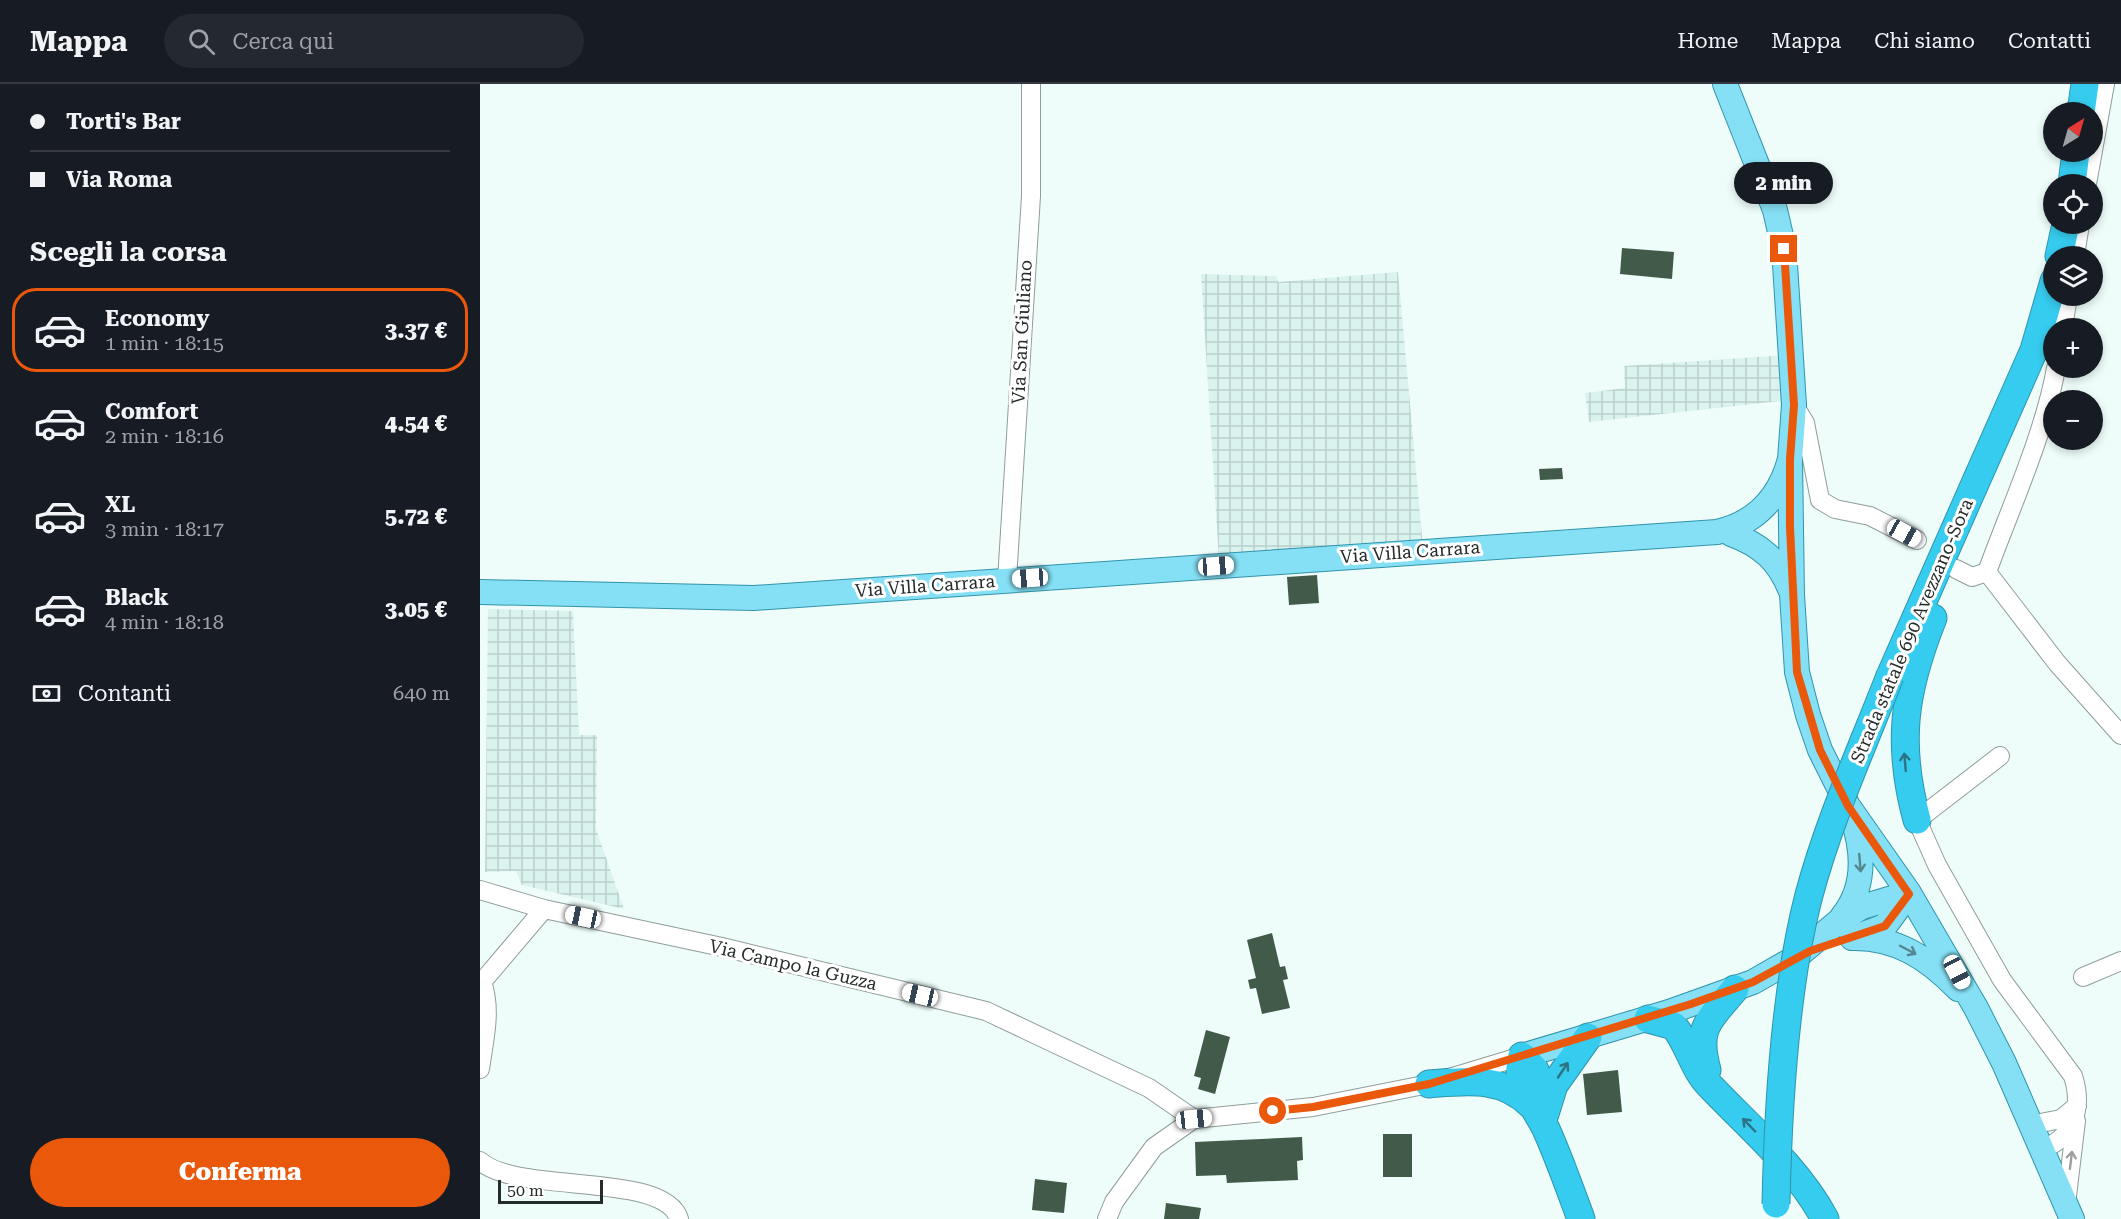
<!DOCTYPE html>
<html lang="it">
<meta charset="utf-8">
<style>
:root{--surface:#171b24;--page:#242831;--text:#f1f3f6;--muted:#9ea1a6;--line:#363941;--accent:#ea580c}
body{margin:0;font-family:"Roboto Serif",serif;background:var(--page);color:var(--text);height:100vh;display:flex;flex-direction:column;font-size:22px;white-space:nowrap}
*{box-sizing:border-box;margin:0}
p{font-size:20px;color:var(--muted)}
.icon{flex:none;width:33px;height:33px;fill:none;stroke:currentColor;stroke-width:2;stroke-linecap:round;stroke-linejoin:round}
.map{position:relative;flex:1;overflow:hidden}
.drawer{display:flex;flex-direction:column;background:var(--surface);width:480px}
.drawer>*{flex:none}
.banner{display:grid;align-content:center;height:132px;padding:0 30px;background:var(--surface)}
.needle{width:39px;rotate:37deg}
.tools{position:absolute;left:1563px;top:18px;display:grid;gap:12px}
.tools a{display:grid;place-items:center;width:60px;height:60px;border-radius:50%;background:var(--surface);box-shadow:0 3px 9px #0003;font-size:30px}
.scale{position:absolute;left:18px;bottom:15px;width:105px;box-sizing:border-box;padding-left:6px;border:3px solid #252b2a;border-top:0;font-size:16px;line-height:21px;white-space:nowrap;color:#252b2a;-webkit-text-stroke:4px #fff;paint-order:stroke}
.end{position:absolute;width:27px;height:27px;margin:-14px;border:8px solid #ea580c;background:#fff;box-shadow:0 0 0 3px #fff}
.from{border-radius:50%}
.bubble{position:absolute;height:42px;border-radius:21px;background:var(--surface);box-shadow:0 3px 9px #0003;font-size:20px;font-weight:800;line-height:42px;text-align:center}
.car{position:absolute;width:18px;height:36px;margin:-18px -9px;border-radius:8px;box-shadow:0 0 4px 2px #0007;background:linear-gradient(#fff 24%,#345 0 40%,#fff 0 76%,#345 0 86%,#fff 0)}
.banner b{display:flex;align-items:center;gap:21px;height:57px;font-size:22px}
.banner b+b{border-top:2px solid var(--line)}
.banner i{width:15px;height:15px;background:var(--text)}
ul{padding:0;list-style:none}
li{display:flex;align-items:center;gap:18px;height:84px;margin:0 12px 9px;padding:0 18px;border:3px solid transparent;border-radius:24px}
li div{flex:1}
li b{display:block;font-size:22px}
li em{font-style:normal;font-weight:800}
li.current{border-color:var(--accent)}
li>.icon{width:54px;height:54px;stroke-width:1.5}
h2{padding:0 30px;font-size:27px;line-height:72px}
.pay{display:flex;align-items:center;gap:15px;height:66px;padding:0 30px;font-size:22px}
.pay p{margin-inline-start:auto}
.action{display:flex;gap:12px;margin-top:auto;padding:12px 30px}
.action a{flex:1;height:69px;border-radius:36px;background:var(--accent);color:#fff;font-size:24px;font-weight:800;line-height:69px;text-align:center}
header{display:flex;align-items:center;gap:36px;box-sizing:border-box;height:84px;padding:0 30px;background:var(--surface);border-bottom:2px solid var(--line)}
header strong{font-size:28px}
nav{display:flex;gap:33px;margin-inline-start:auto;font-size:21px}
.search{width:420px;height:54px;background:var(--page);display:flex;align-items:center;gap:15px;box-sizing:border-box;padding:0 21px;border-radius:33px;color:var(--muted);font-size:22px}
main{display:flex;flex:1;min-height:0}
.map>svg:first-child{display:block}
</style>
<header>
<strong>Mappa</strong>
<div class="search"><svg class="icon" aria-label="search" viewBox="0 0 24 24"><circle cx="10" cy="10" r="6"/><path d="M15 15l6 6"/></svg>Cerca qui</div>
<nav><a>Home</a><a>Mappa</a><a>Chi siamo</a><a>Contatti</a></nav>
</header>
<main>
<section class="drawer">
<div class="banner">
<b><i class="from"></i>Torti's Bar</b>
<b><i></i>Via Roma</b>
</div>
<h2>Scegli la corsa</h2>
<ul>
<li class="current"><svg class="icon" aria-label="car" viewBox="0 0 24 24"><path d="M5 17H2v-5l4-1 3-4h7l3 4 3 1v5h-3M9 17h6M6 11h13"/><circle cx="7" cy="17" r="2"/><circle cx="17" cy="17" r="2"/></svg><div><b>Economy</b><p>1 min · 18:15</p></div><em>3.37 €</em></li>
<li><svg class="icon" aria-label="car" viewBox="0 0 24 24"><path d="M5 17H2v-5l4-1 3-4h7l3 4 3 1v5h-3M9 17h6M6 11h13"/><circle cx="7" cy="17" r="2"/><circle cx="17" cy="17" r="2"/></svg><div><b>Comfort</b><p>2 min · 18:16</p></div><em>4.54 €</em></li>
<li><svg class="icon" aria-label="car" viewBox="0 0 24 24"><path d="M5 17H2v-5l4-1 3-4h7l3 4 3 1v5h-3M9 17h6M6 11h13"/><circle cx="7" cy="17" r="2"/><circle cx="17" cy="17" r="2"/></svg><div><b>XL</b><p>3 min · 18:17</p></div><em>5.72 €</em></li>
<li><svg class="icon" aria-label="car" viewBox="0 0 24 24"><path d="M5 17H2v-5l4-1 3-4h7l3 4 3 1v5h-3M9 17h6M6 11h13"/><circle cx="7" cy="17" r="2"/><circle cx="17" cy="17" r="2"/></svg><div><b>Black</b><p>4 min · 18:18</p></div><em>3.05 €</em></li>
</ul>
<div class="pay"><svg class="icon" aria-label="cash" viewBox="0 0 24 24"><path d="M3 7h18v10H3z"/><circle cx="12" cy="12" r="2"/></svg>Contanti<p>640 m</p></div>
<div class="action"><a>Conferma</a></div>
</section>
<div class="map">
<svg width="1641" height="1135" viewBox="0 0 1641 1135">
<defs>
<pattern id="industrial-grid" width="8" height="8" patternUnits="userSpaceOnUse" patternTransform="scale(1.5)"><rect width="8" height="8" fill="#daf3ef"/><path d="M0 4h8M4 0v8" fill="none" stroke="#bbd0cd"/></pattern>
</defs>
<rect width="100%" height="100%" fill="#eefdfa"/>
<path fill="url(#industrial-grid)" d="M918,188L943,463L739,476L721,190L796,192L798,198Z
M1307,271L1309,316L1109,338L1105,309L1145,304L1144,282Z
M8,525L93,527L99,651H117L116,745L144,825L42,801L36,787L5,788Z"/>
<path fill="#415a49" d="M1142,164L1194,168L1192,195L1140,190Z
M1082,384L1083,395L1060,396L1059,385Z
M837,491L839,519L809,521L807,493Z
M792,849L800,883L805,882L808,895L803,896L810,924L782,930L776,904L770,905L768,896L776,894L767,856Z
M726,946L750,953L735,1010L718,1005L721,994L714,992Z
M1138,986L1142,1028L1107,1031L1103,990Z
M903,1050H932V1093H903Z
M822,1053L823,1076L817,1077L818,1096L747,1099L746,1091L716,1092L715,1058Z
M555,1095L587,1099L584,1129L552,1126Z
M686,1119L721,1124L719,1135H684Z"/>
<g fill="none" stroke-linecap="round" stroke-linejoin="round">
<defs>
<path id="minor" d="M1607,100L1625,0
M1595,172L1600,140
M1583,244L1588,212
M1314,321L1325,339L1340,416L1355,425L1390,432L1437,456
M1476,485L1492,493L1507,488L1577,579L1641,651
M1507,488C1530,425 1565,348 1576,284
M527,496L551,112V0
M1520,672L1437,736L1457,781L1522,896L1593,992C1603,1023 1594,1054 1562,1065
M0,806L64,825
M1603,893L1641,877
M0,897L2,898L64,825L242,863L506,927L669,1004L714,1035L674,1063L634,1118L627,1135
M0,985C4,956 12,926 2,898
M714,1035L833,1023L949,1000L1042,972
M1551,1041L1581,1035L1597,1022
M0,1077C37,1111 185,1087 199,1135
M1586,1120L1596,1037"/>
<path id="major" d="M1245,0L1295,126L1304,165L1314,321L1310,375L1312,511L1317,588L1328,631L1340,666L1368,722L1429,809L1496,924L1524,979L1592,1135
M1251,450C1281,461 1298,476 1310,505
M0,508L274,514L1237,448C1276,439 1300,413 1310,375
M1362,833C1385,805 1384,769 1373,736
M1378,852L1405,842L1429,809
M1372,854C1416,853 1448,874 1478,905
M1042,972L1189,928L1273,898L1315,874L1359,837L1382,823L1429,809"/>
<path id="highway" d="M1601,28L1605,0
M1592,100L1596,68
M1579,172L1586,140
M1410,592L1554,266L1574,197
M1437,736C1416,659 1424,607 1453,534
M1168,935L1194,942C1209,961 1213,985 1230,1002C1270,1044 1317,1083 1345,1135
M1227,986C1215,943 1230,935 1255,905
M949,1000C987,997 1022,992 1051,1021
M1066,1025L1055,986L1042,972C1033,998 1055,1023 1066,1045C1079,1074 1090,1105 1101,1135
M1065,1030L1074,1001L1108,953"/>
</defs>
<use href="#minor" stroke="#8f9d9b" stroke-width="20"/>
<use href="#major" stroke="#3094aa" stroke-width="26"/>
<use href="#highway" stroke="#3094aa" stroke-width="29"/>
<use href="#minor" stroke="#fff" stroke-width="18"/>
<use href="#major" stroke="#86e0f5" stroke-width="24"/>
<use href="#highway" stroke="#36ccef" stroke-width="27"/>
<defs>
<path id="highway-bridge" d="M1296,1120C1298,1024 1305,903 1329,811C1349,736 1382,664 1410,592"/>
</defs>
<use href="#highway-bridge" stroke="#3094aa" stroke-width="29" stroke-linecap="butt"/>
<use href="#highway-bridge" stroke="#36ccef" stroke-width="27"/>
</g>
<defs><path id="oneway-shaft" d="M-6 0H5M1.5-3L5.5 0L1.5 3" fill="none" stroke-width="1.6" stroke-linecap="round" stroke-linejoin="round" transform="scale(1.5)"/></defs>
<g stroke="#2d7383">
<use href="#oneway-shaft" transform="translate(1425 678) rotate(-95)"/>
<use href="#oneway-shaft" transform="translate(1083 986) rotate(-56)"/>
<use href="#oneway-shaft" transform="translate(1269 1041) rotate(-134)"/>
</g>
<g stroke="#568690">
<use href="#oneway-shaft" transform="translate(1380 779) rotate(85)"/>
<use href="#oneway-shaft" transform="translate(1428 866) rotate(28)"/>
</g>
<use stroke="#9da09f" href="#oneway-shaft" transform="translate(1591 1076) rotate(-83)"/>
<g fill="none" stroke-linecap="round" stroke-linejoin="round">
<path stroke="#ea580c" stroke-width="8" d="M793,1027L833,1023L949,1000L1211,920L1273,898L1330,867L1405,842L1429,810L1368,722L1340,666L1317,588L1310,443V375L1314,321L1304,165"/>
</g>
<g text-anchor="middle" stroke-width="6" stroke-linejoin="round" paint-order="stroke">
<g font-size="18" fill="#252b2a" stroke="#fff">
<text transform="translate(542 248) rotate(-87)" y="6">Via San Giuliano</text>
<text transform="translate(930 468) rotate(-4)" y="6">Via Villa Carrara</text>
<text transform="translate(445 502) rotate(-4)" y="6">Via Villa Carrara</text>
<text transform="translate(1432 547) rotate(-67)" y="6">Strada statale 690 Avezzano-Sora</text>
<text transform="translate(313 881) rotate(13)" y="6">Via Campo la Guzza</text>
</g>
</g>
</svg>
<div class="tools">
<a><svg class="needle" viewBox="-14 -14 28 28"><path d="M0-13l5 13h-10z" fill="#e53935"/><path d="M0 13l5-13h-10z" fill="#9ea1a6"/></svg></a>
<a><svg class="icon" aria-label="locate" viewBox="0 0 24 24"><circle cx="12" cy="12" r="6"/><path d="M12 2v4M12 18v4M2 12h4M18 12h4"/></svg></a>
<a><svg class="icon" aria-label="layers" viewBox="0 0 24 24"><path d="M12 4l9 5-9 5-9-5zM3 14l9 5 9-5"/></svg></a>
<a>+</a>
<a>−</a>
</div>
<div class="scale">50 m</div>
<i class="end from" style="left:793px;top:1027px"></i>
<i class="end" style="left:1304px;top:165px"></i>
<div class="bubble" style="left:1254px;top:78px;width:99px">2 min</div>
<i class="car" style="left:1424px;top:449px;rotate:119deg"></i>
<i class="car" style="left:736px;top:482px;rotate:86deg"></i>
<i class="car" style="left:550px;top:494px;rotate:266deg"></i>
<i class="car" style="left:103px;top:833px;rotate:282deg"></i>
<i class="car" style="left:1477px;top:888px;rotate:152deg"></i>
<i class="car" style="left:440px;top:911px;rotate:283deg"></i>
<i class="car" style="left:714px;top:1035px;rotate:84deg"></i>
</div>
</main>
